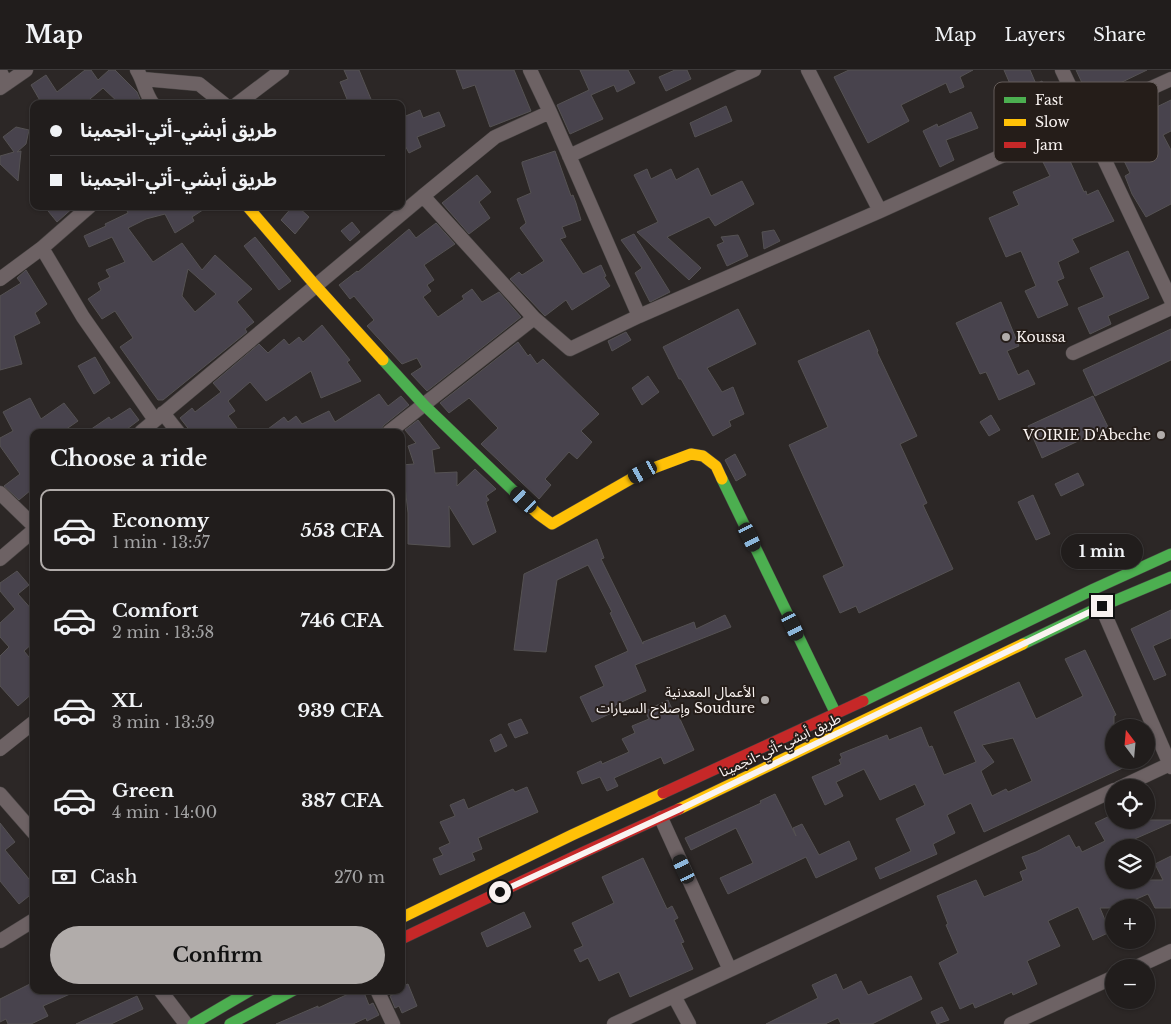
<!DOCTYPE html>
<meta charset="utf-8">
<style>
:root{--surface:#211d1c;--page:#292625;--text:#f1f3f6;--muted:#a2a2a3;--line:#3e3b3b;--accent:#b1acaa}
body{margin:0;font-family:"Libre Baskerville","Noto Sans Arabic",serif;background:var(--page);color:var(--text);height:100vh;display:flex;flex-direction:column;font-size:19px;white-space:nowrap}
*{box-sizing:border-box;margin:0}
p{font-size:16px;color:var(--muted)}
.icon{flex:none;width:28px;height:28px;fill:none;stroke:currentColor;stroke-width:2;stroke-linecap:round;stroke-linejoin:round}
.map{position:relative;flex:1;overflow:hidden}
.details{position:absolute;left:30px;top:359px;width:375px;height:565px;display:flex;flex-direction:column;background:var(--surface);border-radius:10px;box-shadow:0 1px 4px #0004,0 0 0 1px var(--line)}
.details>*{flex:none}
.top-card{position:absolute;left:30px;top:30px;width:375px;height:110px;border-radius:10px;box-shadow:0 1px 4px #0004,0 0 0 1px var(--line);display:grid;align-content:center;height:110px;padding:0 20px;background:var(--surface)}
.needle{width:32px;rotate:344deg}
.controls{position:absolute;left:1105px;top:649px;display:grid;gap:10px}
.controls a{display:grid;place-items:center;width:50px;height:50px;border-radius:50%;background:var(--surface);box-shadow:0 1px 4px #0004,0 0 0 1px var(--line);font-size:25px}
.end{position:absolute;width:22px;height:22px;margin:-11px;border:6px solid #f9f3f1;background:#111;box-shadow:0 0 0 2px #111}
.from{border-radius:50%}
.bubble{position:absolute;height:35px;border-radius:18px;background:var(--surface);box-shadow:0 1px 4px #0004,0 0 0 1px var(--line);font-size:16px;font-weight:700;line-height:35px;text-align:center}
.car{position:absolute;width:15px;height:30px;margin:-15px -8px;border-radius:6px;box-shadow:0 0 4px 1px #0007;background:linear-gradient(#222 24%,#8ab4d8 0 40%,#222 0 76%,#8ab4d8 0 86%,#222 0)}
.top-card b{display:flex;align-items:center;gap:18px;height:48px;font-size:19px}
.top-card b+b{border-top:1px solid var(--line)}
.top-card i{width:12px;height:12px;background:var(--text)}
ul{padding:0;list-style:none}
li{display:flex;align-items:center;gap:15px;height:82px;margin:0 10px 8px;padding:0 10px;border:2px solid transparent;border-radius:10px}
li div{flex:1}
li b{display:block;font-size:19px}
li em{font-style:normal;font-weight:700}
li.active{border-color:var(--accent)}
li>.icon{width:45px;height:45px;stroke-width:1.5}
h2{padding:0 20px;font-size:22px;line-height:60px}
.pay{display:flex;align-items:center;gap:12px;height:55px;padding:0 20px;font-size:19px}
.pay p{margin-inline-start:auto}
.action{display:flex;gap:10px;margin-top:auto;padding:10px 20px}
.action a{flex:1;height:58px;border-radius:30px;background:var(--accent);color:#111;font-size:20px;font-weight:700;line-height:58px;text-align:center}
header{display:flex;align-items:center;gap:30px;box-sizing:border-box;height:70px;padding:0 25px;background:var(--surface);border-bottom:1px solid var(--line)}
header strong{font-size:24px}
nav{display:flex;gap:28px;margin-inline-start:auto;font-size:18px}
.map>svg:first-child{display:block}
</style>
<header>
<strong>Map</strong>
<nav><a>Map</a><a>Layers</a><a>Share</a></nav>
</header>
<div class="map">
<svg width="1171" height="954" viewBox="0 0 1171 954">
<rect width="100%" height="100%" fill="#2c2726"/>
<path fill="#48434d" stroke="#555253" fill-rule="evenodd" d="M85,0H91L98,10L109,0H115L137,22L142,34H120L103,18L84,34H42L31,15L46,5L57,22Z
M344,0H359L373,34H349L340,12L348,9Z
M456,0H514L531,41L490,57L475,15L463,19Z
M580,0H628L635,13L617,22L614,15L591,25L603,49L570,64L557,35L589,20Z
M675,0H687L691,9L666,21L659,7Z
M849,0H973L960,7L964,17L950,23L946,13L901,35L909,51L868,73L834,7Z
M1004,0H1030L1036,14L1042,11L1051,31L1023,44Z
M1076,0H1147L1089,28Z
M1171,30V61L1163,65L1171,80V134L1146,147L1132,124L1125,106L1130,103L1109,60Z
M726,36L732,51L695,67L690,53Z
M420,40L423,48L439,42L445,56L417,67L421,77L409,83L401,68V48Z
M971,42L978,58L946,70L954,90L940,97L923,61L937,54L938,57Z
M16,57L29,60L26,74L17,82L21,81L18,111L0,94V86L14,82L3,67Z
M555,81L571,126L573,125L576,133L581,150L562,157L566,167L560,169L583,204L601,195L606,206L604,207L610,216L572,240L566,230L545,246L510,209L519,202L522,205L544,191L520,158L526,153L517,129L531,123L522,94V92Z
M1066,82L1084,122L1086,121L1087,125L1098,120L1114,151L1072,169L1079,182L1058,192L1064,208L1057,211L1068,235L1038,248L1025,221L1036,216L1021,181L1006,187L989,148L1019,135L1013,122L1050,106L1043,92Z
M698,98L711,126L742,111L754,134L715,156L709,147L667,167L701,198L689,210L637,162L658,152L634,105L647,99L651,109L671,99L676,110Z
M477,105L491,122L479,132L490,148L469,164L442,133Z
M44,136H75L57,152Z
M125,136H209L192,147L194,151L175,163L165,144L146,149L128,158L153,192L182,173L202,200L215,185L252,219L237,232L254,252L245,259L247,262L163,330H158L150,319L120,277L133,268L115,241L102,249L88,229L101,220L98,213L110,207L106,200L125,192L112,167L89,177L84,166L106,156L105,154L128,143ZM188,199L216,224L195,242L182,226Z
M293,136H297L309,147L295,164L281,150Z
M352,152L360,162L350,171L341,161Z
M436,153L455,174L424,195L434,210L427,215L431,221L423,227L438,247L464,229L462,226L472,219L482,232L499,222L521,247L427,321L411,304L422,297L417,288L402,294L367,256L374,250L354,226L350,229L339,215L357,201L358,202L409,159L416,168Z
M774,160L780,171L764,179L762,162Z
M634,164L670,222L650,232L635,203L642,198L621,170Z
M738,165L748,186L727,196L717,175L724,172L721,167Z
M255,167L291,211L279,220L244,176Z
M1128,181L1149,228L1108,246L1111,254L1090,264L1078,238L1104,227L1090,198Z
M26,200L47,234L35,243L40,253L14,266L22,294L0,300V226L21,213L17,208Z
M1001,232L1019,276L1007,281L1018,305L1028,300L1035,314L999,330L986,302L980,304L956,253Z
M738,239L756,274L707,298L722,322L733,317L744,344L729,351L731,356L713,366L681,309H679L663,277Z
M322,255L350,290L347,292L361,311L321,328L311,301L266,331L250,312L228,331L235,341L228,346L240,362H191L180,348L192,338L195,342L221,322L213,313L259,274L268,283L284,269L289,275L299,267L303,272Z
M1171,259V290L1095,326L1083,300Z
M869,260L878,281L877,282L917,366L900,374L927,433L923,435L953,499L859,543L856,536L840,543L823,506L844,496L789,375L828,357L798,291Z
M626,262L631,270L612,281L608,271Z
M518,272L528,286L530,284L537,294L543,289L599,344L581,361L592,372L577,389L569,382L545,409L551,415L539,429L481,374L498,358L469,328L449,343L440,333Z
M95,287L110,313L94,324L78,296Z
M648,306L659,322L642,335L632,318Z
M379,324L388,336L401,326L409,335L384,355L379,362H264L284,347L288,352L296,346L302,354L329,341L335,352Z
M1093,326L1108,357L1042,388L1028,356Z
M30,328L41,349L64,333L78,351L62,362H34V424L31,420L19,430L4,416L20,404L0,376V368L13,361L3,342Z
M130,338L139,350L123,362H87L109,347L111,350Z
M991,345L1000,360L989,366L980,352Z
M418,350L440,378L432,380L435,403L457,402V416L475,399L496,419L486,426L489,430L486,432L496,462L473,475L449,436L450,477L408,474V443L405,416L401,412V395L414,394L408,376L416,373L405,360Z
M735,384L746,405L736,411L725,390Z
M1078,403L1084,415L1061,426L1055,414Z
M1033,425L1050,464L1036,470L1018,432Z
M597,469L604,488L601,489L643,574V572L694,552L696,559L725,545L731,557L635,595L646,621L615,635L618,640L592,652L580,627L604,616L595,596L628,581L610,543L612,542L588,495L557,510L546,582L514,580L524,504Z
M17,501L29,515L18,524L34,542V572L24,581L34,593V622L18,636L0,616V586L9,577L0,567V553L15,539L0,521V513Z
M1171,540V568L1153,576L1166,605L1154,610L1131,559Z
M1085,580L1116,645L1114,646V690H1140L984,762L971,733L947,745L955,763L933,774L937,784L880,809L875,798L911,781L896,749L925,735L915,714L880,730L864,699L836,712L843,726L825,735L812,707L841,694L839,690L842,688L840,684L887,665L889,670L921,657L929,677L932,676L944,705L976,692L954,642L1019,612L1036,649L1083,626L1065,589ZM1013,668L1032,711L1008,722L1006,719L992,726L981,701L994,692L982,675Z
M668,630L672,639L675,638L694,680L664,694L661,687L614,708L618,716L607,721L600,707L582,714L577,702L601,691L602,694L629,682L622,669L635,663L632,656L649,649L645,641Z
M521,649L528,663L515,668L508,654Z
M501,664L507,676L495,682L490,670Z
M527,717L538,742L478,768L482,779L472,783L475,790L440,805L433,789L443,785L439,778L450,773L440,752L455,746L450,735L464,729L468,739L513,719L515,722Z
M775,724L796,766L793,758L802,754L819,785L849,771L857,789L816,808L806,787L728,824L720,808L753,793L736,758L691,780L685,768L761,733L760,731Z
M1114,744V750H1171V753L1114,778V810H1163L1155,794L1171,786V838H1155L1148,824L1125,834L1126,838H1100L1110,862L1093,870L1078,837L1065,843L1048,851L1060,876L1027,891L1037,914L1013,925L1012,922L975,938L973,933L960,939L939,893L958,883L946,855L948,854L937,826L976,810L984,827L1022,811L1023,810L1020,802L1027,799L1022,787L1036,782L1069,765L1076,778L1079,776L1082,782L1105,771L1095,753Z
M0,753L15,772L5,780L34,815V822L19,834L0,811Z
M643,788L667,839L672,836L678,848L674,850L684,872L681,873L693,899L630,927L619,902L599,911L588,888L580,892L574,880L583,876L572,853L614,833L602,807Z
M524,842L531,857L487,877L481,863Z
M836,904L843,920L861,911L868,925L911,906L922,929L872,954H841L838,948L825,954H766L818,928L812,915Z
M34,912V920H79L43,936L48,946L31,954H8L6,949L0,952V929Z
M408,914L417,936L402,943L399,936L395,938L390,926L394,924L393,921L401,920V917Z
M357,920H363L369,935L373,933L379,945L367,951L366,948L353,954H276L318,936V938Z
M137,926L143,939L111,954H76Z
M942,937L949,950L937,954L931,942Z"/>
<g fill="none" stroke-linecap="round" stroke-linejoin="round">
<defs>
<path id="street" d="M137,0C144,11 145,24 153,34
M530,0L550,42L639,246L880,141L1171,9
M808,0L880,141
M1062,0L1171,230
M0,1L6,14
M143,9L199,14L224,34
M0,18L26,0
M237,34L282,0
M569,86L754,0
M42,178L83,247L155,350
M0,209L42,178L90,136
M534,248L423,126L495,67L550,42
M1073,283L1171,238
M163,343L178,362
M141,362L423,126
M389,362L534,248L570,279L639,246
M0,423L34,456
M0,489L34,460
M1099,531L1171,697
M0,679L34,652
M1119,718L1170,694
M0,724L34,763
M661,748L730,900L674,926L689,954
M0,871L34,850
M1134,898L1171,881
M730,900L1114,720
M160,920L186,954
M377,920L393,954
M614,954L674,926
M1011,954L1114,907"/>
<path id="fast" d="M383,290L424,335L522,429
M722,409L836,644
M1023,574L1102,536L1171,507
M863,631L1094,519L1171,484
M193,954L251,920
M230,954L294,920"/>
<path id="slow" d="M247,136L315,215L383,290
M522,429L538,444L552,454L643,402L691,384L703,386L716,396L722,409
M679,739L1023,574
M401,848L572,765L663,723"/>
<path id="jam" d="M663,723L863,631
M401,869L582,783L679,739"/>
</defs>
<use href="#street" stroke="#484443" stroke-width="15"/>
<use href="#fast" stroke="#484443" stroke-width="12"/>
<use href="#slow" stroke="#484443" stroke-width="12"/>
<use href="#jam" stroke="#484443" stroke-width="12"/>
<use href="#street" stroke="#6d6264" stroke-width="14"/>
<use href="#fast" stroke="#4caf50" stroke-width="11"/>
<use href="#slow" stroke="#ffc107" stroke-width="11"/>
<use href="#jam" stroke="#c62828" stroke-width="11"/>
</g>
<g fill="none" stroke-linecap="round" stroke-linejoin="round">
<path stroke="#f9f3f1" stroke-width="6" d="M500,822L678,740L1102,536"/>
</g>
<g fill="#b1acaa" stroke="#251d19" stroke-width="2">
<circle cx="1006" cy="267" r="5"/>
<circle cx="1161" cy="365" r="5"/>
<circle cx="765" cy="630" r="5"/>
</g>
<g text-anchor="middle" stroke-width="4" stroke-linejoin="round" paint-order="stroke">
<g font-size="14" fill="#f9f3f1" stroke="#251d19" text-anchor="end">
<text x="1016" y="272" text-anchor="start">Koussa</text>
<text x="1151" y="370">VOIRIE D'Abeche</text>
<text x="755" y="627">الأعمال المعدنية<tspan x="755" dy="16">وإصلاح السيارات Soudure</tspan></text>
</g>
<g font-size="14" fill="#f9f3f1" stroke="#251d19">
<text transform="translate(780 675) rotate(-25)" y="5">طريق أبشي-أتي-انجمينا</text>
</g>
</g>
<rect x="994" y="12" width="164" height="80" rx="8" fill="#251d19" stroke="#655d5a" stroke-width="1"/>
<rect x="1004" y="27" width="22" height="6" fill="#4caf50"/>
<rect x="1004" y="49" width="22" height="7" fill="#ffc107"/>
<rect x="1004" y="72" width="22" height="6" fill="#c62828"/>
<g font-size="14" fill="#f9f3f1">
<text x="1035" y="35">Fast</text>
<text x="1035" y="57">Slow</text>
<text x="1035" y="80">Jam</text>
</g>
</svg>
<div class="controls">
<a><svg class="needle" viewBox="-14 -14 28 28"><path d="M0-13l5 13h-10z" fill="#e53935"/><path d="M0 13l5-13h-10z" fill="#a2a2a3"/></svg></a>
<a><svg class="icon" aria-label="locate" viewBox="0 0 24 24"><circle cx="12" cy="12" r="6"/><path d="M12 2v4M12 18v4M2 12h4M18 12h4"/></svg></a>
<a><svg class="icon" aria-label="layers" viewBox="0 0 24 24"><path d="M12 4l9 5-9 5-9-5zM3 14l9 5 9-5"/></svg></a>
<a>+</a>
<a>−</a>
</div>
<i class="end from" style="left:500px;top:822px"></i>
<i class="end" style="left:1102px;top:536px"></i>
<div class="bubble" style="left:1061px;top:464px;width:82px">1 min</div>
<i class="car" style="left:643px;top:402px;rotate:241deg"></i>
<i class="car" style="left:524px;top:430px;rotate:313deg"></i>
<i class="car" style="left:750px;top:467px;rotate:154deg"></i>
<i class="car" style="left:793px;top:556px;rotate:154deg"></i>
<i class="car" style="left:684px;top:799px;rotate:335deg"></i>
<div class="top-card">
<b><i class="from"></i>طريق أبشي-أتي-انجمينا</b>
<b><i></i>طريق أبشي-أتي-انجمينا</b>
</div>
<section class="details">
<h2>Choose a ride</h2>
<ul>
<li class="active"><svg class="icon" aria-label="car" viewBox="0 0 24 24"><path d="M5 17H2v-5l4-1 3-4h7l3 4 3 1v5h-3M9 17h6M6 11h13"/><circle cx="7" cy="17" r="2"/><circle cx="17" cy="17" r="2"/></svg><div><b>Economy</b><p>1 min · 13:57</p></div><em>553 CFA</em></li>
<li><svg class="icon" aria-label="car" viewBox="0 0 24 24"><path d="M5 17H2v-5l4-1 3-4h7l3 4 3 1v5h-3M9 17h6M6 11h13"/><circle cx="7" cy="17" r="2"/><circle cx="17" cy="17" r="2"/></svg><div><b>Comfort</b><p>2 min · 13:58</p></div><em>746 CFA</em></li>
<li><svg class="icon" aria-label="car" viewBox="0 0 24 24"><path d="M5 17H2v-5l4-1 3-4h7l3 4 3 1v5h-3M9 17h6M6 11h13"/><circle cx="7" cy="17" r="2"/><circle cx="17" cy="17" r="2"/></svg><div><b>XL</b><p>3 min · 13:59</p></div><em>939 CFA</em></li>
<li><svg class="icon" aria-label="car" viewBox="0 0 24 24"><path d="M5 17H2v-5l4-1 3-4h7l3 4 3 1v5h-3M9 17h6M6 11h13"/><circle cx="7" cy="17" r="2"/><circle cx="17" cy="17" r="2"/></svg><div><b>Green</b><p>4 min · 14:00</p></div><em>387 CFA</em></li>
</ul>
<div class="pay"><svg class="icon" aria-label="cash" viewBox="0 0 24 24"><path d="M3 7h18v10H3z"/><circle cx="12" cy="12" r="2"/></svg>Cash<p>270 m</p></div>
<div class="action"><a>Confirm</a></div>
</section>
</div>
